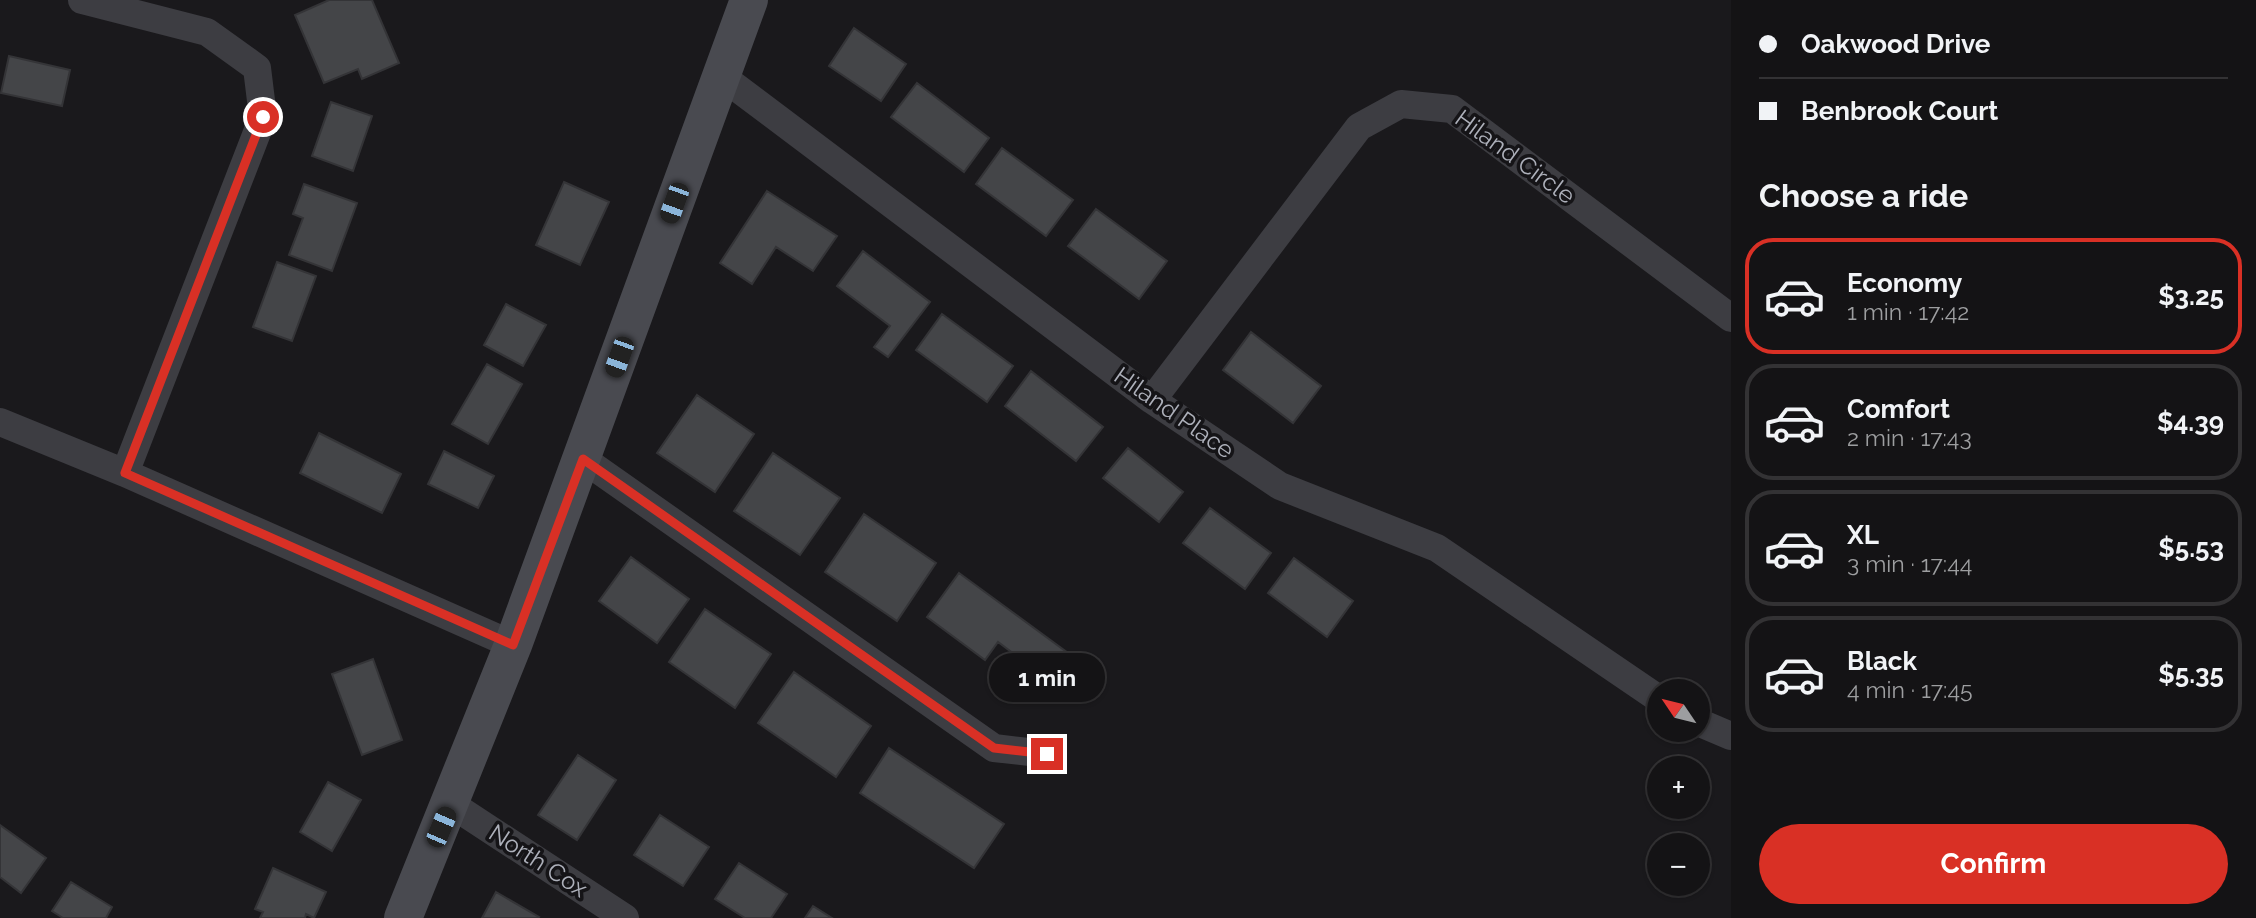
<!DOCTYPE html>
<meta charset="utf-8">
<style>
:root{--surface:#141315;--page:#212022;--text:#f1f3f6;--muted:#9d9ea0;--line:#333234;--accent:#d93025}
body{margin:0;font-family:Raleway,sans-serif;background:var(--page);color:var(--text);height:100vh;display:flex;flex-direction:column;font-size:26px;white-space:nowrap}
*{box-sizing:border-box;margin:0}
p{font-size:23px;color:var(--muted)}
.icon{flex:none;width:38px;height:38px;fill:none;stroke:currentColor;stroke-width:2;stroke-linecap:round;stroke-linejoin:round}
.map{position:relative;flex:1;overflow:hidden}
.panel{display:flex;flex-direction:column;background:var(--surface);width:525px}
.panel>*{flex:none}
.banner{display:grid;align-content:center;height:154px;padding:0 28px;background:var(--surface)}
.needle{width:46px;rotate:305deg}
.buttons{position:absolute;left:1647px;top:679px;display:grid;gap:14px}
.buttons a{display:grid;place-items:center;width:63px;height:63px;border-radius:50%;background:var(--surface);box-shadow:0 2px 5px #0004,0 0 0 2px var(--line);font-size:35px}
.end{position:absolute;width:32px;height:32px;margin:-16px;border:9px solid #d93025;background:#fff;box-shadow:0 0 0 4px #fff}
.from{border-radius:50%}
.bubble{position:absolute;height:49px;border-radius:24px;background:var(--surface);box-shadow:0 2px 5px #0004,0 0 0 2px var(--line);font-size:23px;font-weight:700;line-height:49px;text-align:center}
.car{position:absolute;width:21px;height:42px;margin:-21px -10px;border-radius:9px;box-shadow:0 0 5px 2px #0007;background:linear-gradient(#222 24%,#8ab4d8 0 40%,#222 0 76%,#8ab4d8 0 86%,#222 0)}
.banner b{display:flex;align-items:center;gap:24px;height:66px;font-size:26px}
.banner b+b{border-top:2px solid var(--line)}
.banner i{width:18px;height:18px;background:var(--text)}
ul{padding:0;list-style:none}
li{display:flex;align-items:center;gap:21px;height:116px;margin:0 14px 10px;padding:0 14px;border:4px solid var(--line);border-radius:28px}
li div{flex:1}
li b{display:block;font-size:26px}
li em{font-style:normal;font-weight:700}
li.current{border-color:var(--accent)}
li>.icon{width:63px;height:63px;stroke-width:1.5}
h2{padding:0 28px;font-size:32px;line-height:84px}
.cta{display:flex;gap:14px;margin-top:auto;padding:14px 28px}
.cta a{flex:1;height:80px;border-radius:42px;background:var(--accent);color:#fff;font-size:28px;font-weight:700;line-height:80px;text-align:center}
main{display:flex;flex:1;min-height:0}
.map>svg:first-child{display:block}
</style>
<main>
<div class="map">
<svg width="1731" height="918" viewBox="0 0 1731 918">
<rect width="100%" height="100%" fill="#1a191c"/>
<path fill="#444548" stroke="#343437" stroke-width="2" d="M329,0H372L399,63L362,79L358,69L324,83L295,15Z
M854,28L906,64L881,101L829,66Z
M9,56L70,70L62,106L1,93Z
M917,83L989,138L964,172L891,117Z
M331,102L372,116L353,171L312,156Z
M1002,148L1073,200L1046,236L976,184Z
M564,182L609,202L580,265L536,245Z
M304,184L357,203L332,271L289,255L303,218L293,214Z
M767,191L837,236L813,271L776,247L752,284L720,263Z
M1096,209L1167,261L1139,299L1068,246Z
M863,251L930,302L888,357L874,347L890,326L837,286Z
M277,262L316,276L292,341L253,327Z
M506,304L546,325L523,366L484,345Z
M942,314L1013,366L987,402L916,350Z
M1251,332L1321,386L1293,423L1223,370Z
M487,364L522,384L488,444L452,424Z
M1031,371L1103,427L1076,461L1005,406Z
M697,395L754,434L715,492L657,453Z
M319,433L401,474L382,513L300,473Z
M1128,448L1183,492L1159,522L1103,478Z
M444,451L494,476L478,508L428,484Z
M773,453L840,498L800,555L734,511Z
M1210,508L1271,553L1245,589L1183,543Z
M864,514L936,563L897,621L825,572Z
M631,557L689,599L657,643L599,601Z
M1294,558L1353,601L1327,637L1268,593Z
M959,573L1068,653L1055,670L1037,657L1030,666L998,642L985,660L927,617Z
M705,609L771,654L735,708L669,662Z
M373,659L402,740L362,755L332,674Z
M794,672L871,726L836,777L758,723Z
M889,748L1004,824L974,868L860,793Z
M578,755L616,780L577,840L538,815Z
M328,782L361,800L332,851L300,832Z
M660,815L709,847L683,886L634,855Z
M0,825L46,858L21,893L0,877Z
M739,863L787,894L771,918H745L715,899Z
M273,868L326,892L314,918L306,914L305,918H260L263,912L255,909Z
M71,882L112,907L106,918H63L52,911Z
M496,892L539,917L538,918H482Z
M813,906L832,918H805Z"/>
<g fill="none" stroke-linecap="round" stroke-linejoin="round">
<path stroke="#3d3d42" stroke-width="28" d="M82,0L207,32L257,68L263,117L125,473
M720,75L1152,400L1280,486L1437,548L1659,699
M1152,400L1359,127L1401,104L1452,109L1731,318
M0,422L125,473L513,645
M583,459L994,748L1047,754
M1698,722L1731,736
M451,804L625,918"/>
<path stroke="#494a50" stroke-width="38" d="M403,918L513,645L749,0"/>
</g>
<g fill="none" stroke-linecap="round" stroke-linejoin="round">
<path stroke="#d93025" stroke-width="9" d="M263,117L125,473L513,645L583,459L994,748L1047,754"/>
</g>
<g text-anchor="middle" stroke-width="7" stroke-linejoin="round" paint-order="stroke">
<g font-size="24" fill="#adb0ba" stroke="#151417">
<text transform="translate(1515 157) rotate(36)" y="8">Hiland Circle</text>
<text transform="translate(1174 413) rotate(35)" y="8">Hiland Place</text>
<text transform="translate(538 861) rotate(33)" y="8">North Cox</text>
</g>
</g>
</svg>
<div class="buttons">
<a><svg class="needle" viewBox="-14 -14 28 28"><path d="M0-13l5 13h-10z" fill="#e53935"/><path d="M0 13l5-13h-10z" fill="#9d9ea0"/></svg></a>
<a>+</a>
<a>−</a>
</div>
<i class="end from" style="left:263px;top:117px"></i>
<i class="end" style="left:1047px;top:754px"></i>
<div class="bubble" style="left:989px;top:653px;width:116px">1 min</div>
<i class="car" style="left:674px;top:203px;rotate:200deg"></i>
<i class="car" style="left:619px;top:357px;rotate:200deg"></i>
<i class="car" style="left:441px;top:827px;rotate:23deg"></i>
</div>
<section class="panel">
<div class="banner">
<b><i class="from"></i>Oakwood Drive</b>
<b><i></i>Benbrook Court</b>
</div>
<h2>Choose a ride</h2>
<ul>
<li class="current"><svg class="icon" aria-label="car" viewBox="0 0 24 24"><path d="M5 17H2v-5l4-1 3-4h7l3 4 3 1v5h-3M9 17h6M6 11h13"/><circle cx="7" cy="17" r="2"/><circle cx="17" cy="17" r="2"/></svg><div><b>Economy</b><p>1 min · 17:42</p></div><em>$3.25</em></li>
<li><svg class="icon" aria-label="car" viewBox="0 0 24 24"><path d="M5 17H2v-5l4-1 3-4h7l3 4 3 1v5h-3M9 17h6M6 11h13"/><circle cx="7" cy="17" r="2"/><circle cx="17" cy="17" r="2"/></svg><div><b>Comfort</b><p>2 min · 17:43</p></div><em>$4.39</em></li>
<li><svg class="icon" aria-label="car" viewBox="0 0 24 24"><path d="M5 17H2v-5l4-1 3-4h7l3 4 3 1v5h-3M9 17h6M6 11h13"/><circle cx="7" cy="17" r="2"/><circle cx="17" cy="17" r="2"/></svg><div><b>XL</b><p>3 min · 17:44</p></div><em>$5.53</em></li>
<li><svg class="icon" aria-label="car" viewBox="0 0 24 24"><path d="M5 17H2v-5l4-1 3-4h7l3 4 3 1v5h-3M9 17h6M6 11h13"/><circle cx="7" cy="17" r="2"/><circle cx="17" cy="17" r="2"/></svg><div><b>Black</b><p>4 min · 17:45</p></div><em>$5.35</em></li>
</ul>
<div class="cta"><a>Confirm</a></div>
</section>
</main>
